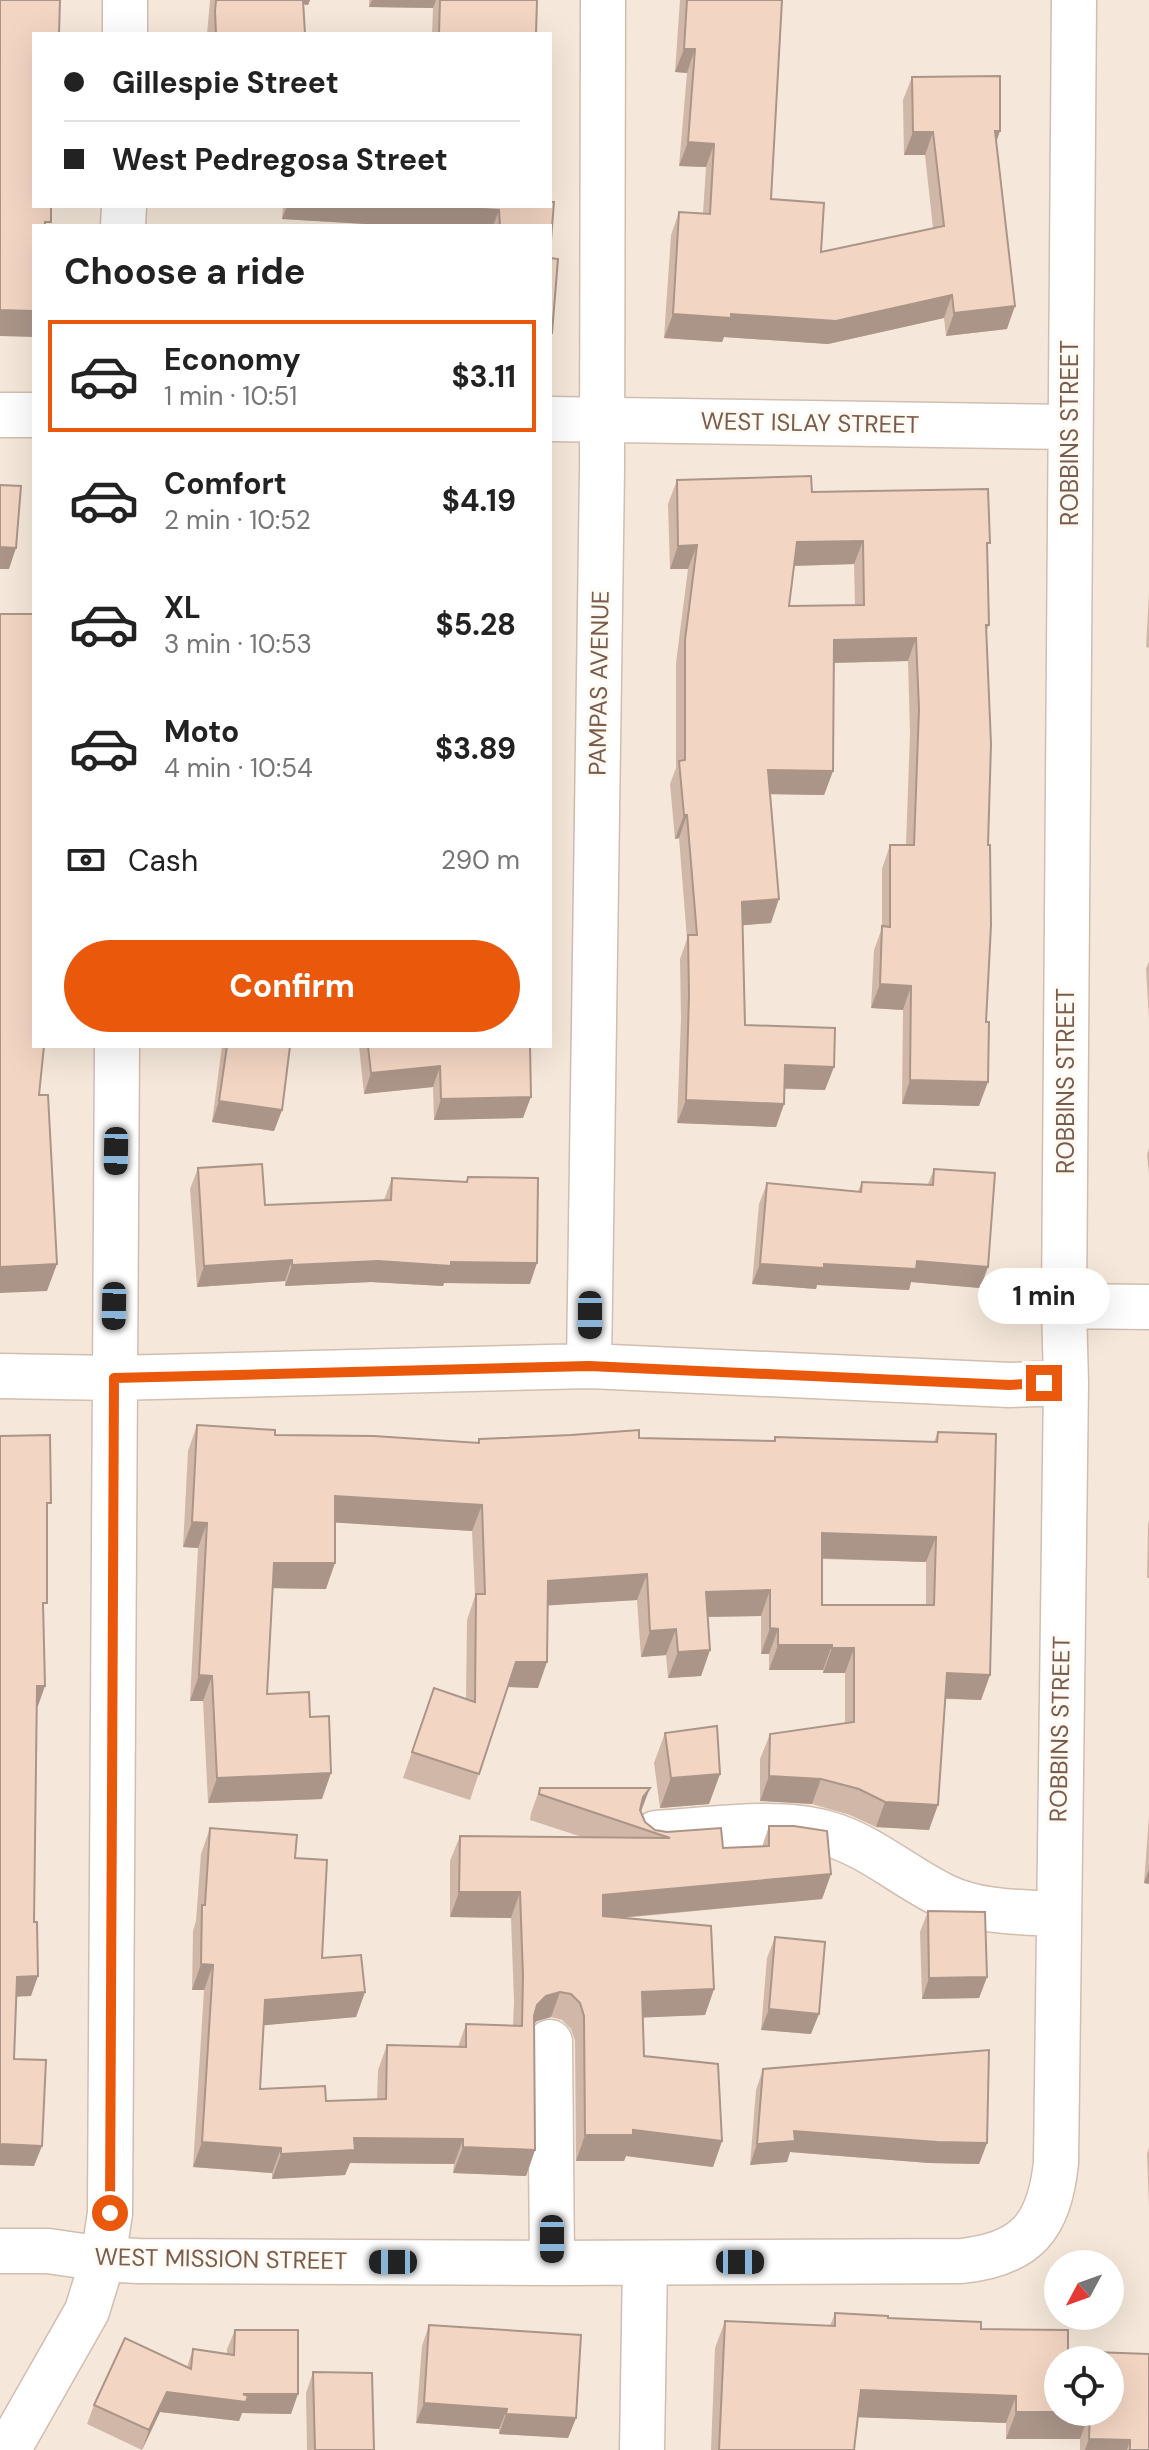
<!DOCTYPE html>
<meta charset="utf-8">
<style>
:root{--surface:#fff;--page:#f2f2f2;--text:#222;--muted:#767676;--line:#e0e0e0;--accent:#ea580c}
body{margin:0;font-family:"DM Sans",sans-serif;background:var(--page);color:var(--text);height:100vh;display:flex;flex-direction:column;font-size:30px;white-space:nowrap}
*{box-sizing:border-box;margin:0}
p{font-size:26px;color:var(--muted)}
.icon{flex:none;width:44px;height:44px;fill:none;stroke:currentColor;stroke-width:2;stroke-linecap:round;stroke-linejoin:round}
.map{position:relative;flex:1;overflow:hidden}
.panel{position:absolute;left:32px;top:224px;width:520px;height:824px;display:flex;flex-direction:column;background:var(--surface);border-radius:0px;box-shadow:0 8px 32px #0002}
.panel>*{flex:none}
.banner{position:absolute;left:32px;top:32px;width:520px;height:176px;border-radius:0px;box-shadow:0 8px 32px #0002;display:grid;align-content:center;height:176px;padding:0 32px;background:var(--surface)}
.needle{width:52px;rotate:229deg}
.buttons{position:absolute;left:1044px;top:2250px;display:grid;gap:16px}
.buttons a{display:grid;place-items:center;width:80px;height:80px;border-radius:50%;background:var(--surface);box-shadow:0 8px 32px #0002;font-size:40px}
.end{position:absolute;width:36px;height:36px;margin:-18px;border:10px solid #ea580c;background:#fff;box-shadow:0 0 0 4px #fff}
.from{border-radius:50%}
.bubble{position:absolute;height:56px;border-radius:28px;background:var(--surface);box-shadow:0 8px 32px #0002;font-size:26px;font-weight:700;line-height:56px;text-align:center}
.car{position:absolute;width:24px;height:48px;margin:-24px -12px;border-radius:10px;box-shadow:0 0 6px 2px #0007;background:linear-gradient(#222 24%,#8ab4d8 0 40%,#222 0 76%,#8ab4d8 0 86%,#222 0)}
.banner b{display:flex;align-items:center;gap:28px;height:76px;font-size:30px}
.banner b+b{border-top:2px solid var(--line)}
.banner i{width:20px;height:20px;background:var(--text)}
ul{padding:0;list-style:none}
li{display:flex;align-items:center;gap:24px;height:112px;margin:0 16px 12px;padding:0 16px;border:4px solid transparent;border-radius:0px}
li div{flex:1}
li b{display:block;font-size:30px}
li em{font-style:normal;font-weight:700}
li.current{border-color:var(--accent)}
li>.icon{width:72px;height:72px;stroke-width:1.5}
h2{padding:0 32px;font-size:36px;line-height:96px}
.pay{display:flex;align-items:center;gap:20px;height:88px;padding:0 32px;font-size:30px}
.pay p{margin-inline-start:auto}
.cta{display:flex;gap:16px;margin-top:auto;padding:16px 32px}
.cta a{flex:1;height:92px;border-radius:48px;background:var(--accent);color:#fff;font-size:32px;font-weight:700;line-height:92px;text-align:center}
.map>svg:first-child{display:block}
</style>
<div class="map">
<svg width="1149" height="2450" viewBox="0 0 1149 2450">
<rect width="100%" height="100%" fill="#fdf6ec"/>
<path fill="#f5e8da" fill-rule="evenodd" d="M0,0H1149V2450H0ZM34,34H550V206H34ZM34,226H550V1046H34ZM1058,2264H1110V2316H1058ZM1058,2360H1110V2412H1058Z"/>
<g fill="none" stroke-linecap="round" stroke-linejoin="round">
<defs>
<path id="minor" d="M125,34V0
M123,226L124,206
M0,415H34
M550,419L1070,427
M1064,1306L1149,1307
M589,1366L602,470L603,0
M0,1376L114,1378L589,1366L1009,1385L1066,1383
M656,1833C708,1830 777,1819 826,1833C870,1845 904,1877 944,1896C979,1913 1021,1912 1058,1914
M550,2042L552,2263
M0,2251H48L103,2259L138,2261L552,2263L962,2261C1027,2254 1049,2226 1056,2163L1066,1383L1064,1306L1074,0
M8,2450L87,2311L103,2259L110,2213L117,1046
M642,2450L645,2263"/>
</defs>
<use href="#minor" stroke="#d1beb0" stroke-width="47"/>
<use href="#minor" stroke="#fff" stroke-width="44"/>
</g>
<path fill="#d1b7a8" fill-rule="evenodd" d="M210,0H310L308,5L303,4L305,34H207Z
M369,0H537L536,34H432L433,8L369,7Z
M680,0H782L771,199L821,252L933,228L925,155H904L903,100L912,77L996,143L1007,329L946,336L944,318L828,344L724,337L722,342L664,338L671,235L679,212L703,213L706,167L679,166L687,73L675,72Z
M283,206H550V226H400L282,219Z
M677,480L812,492L987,550L989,625L986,633L979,1106L902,1104L903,1010L871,1008L874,950L882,928V869L890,845H906L910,733L908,661L834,663L833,771L824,795L770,794L771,923L743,925L745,1025L825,1090L785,1089L784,1104L776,1127L677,1123L681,1019L680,959L687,939L679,838L675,839L670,784L676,768V663L688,569H670L668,504ZM854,564L855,605L789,606L794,566Z
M1149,593V648L1146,647Z
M1149,961V1019L1146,969Z
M222,1046H290L282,1110L274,1131L212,1122Z
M359,1046H530L523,1118L434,1120L433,1087L364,1094Z
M1149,1148V1174L1147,1155Z
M198,1168L265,1205L384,1200L392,1178L466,1182L468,1177L530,1284L444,1283L443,1286L371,1282L285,1286V1281L197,1287L190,1189Z
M934,1169L988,1267L980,1288L911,1282L909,1290L817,1285L816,1289L752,1284L759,1204L767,1183L858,1191L862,1182L928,1184Z
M197,1425L275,1435L477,1443L479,1439L639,1438L774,1441L775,1437L934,1442L938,1432L990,1675L981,1700L945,1699L929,1830L876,1827L850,1815L812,1804L760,1801V1759L770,1734L845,1724V1673H823V1670H769V1654H761V1616L708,1617L710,1650L701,1676L668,1678L666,1655L641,1657L637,1600L548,1605L538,1688L508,1687L470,1800L403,1778L434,1688L466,1699L467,1620L475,1596L472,1531L335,1522L326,1589L272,1588L267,1694L310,1717L322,1799L208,1803L203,1701H190L198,1548L183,1547L188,1451ZM822,1559L926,1562V1605H822Z
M1149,1520V1578H1147L1148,1524Z
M665,1733L720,1774L709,1804L660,1808L654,1763Z
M540,1788L641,1812L645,1822L655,1830L723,1848L762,1847L769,1826L831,1874L822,1899L622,1918L714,1989L705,2015L643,2017L644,2056L722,2141L713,2167L626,2156L624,2161H576L575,2041L571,2029L562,2020L551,2017L537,2021L534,2023L535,2150L526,2176L453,2173L454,2164L350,2163L345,2175L272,2179V2173L193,2167L204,1990H192L193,1931L196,1921L201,1854L210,1828L295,1858L322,1958L365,1992L356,2017L264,2025L260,2089L326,2101L377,2099L378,2070L387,2045L458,2047L466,2024L513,2025L514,2002L511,1918L450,1917V1861L460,1836L582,1837L530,1820L531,1813Z
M1149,1816V1884L1144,1883Z
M928,1911L987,1977L979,1998L922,1999L920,1932Z
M775,1937L811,2034L761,2030L767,1958Z
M763,2069L987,2143L979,2164L929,2163L790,2152L787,2162L750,2165L756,2090Z
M1149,2147V2208L1147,2154Z
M835,2313L981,2329L1068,2351L1149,2450H1080V2439H1006V2423L858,2417L854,2450H711L715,2348L725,2321L830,2326Z
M429,2325L576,2418L568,2438L499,2434V2429L416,2423L422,2346Z
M235,2330L291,2414L242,2413L239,2421L160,2412L142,2450L87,2424L94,2405L187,2367L193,2349L227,2354V2349Z
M313,2372L374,2450H307L306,2393Z"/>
<path fill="#aa9588" d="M294,0H310L308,5L293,3Z
M372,0H436L433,8L369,7Z
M684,49H695L687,73L675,72Z
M995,131H1000L992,155Z
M913,132H933L925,155H904Z
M688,142L714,144L706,167L679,166Z
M287,206H434L499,210L493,226H400L282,219Z
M952,295L944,318L828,344L724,337L722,342L664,338L673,314H731Z
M1015,306L1007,329L946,336L954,313Z
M0,310L34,311V337L0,336Z
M863,541L854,564L788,566L797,542Z
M697,545L688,569H670L678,546Z
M0,547L16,548L9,569H0Z
M916,638L908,661L826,663L834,640Z
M768,770L833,771L824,795L760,794Z
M684,815H687L679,838L675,839Z
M779,899L771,923L734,926L742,902Z
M880,984L911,986L903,1010L871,1008Z
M785,1065L834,1067L825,1090L777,1088Z
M440,1066L433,1087L364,1094L371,1073Z
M910,1080L988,1082L979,1106L902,1104Z
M531,1097L523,1118L434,1120L441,1099Z
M686,1100L784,1104L776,1127L677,1123Z
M219,1101L282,1110L274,1131L212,1122Z
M292,1260L285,1281L197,1287L204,1266Z
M378,1261L451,1262L537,1263L530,1284L444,1283L443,1286L371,1282L285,1286L292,1265Z
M917,1261L988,1267L980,1288L911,1282L909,1290L817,1285L816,1289L752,1284L760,1264H824Z
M57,1264L47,1291L0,1293V1267Z
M335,1496L482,1505L472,1531L326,1522Z
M192,1522L207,1523L198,1548L183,1547Z
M822,1533L936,1537L926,1562L813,1558Z
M274,1563H335L326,1589L264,1588Z
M647,1574L637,1600L539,1606L548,1581Z
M770,1590L761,1616L697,1617L706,1592Z
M770,1628L778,1629L769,1654H761Z
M676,1629L666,1655L641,1657L650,1631Z
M778,1645H832L823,1670H769Z
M832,1648H854L845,1673H823Z
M710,1650L701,1676L668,1678L678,1652Z
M516,1662H547L538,1688L507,1687Z
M947,1673L990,1675L981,1700L938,1698Z
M199,1675L212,1676L203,1701H190Z
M37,1686H45L38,1706H29Z
M331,1773L322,1799L208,1803L217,1778Z
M720,1774L709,1804L660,1808L671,1778Z
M769,1776L821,1779L812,1804L760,1801Z
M650,1788L640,1814L643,1797Z
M885,1802L938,1805L929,1830L876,1827Z
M1149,1869V1884L1144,1883Z
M831,1874L822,1899L594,1920L603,1895Z
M459,1892H520L511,1918L450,1917Z
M201,1964L213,1965L204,1990H192Z
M38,1976L31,1996L10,1997L17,1977Z
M987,1977L979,1998L922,1999L929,1978Z
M714,1989L705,2015L633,2018L642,1992Z
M365,1992L356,2017L256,2026L265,2000Z
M560,1992L551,2017L537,2021L528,2030L537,2005L546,1996Z
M769,2009L819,2014L811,2034L761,2030Z
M633,2130L722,2141L713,2167L626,2156L624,2161H576L585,2135Z
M794,2131L987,2143L979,2164L929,2163L790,2152L787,2162L750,2165L757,2144Z
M354,2138L463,2139L454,2164L350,2163L345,2175L272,2179L281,2154Z
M202,2142L281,2148L272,2173L193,2167Z
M0,2144L42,2146L34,2166L0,2165Z
M463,2147L535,2150L526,2176L453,2173Z
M861,2390L1016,2396L1006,2423L852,2417Z
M167,2392L243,2394H298L291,2414L242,2413L239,2421L160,2412L142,2450L149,2430Z
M424,2403L507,2409L499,2429L416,2423Z
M1016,2412H1090L1080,2439H1006Z
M506,2414L576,2418L568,2438L499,2434Z
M1089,2439L1130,2440L1127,2450H1085Z"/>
<path fill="#f3d5c3" stroke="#aa9588" stroke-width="2" fill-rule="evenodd" d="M0,0H60L59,34H34V206H51V222H45V226H34V311L0,310Z
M216,0H303L305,34H216L215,11Z
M440,0H537L536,34H439Z
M687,0H782L771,199L824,203L821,252L944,226L933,132H913L912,77L1000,76V131H995L1015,306L954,313L952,295L836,321L731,314V318L673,314L679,212L710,214L714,144L688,142L695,49H684Z
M550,202H554L550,253V226H500L499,210L434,206H550Z
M550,258L558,259L552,333H550Z
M811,476L812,492L988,489L990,543H987L989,625H986L991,744L988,845H990L991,925L986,1022H989L988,1082L910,1080L911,986L880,984L882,926L890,927V845H914L919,709L916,638L834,640L833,771L768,770L779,899L742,902L745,1025L835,1028L834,1067L785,1065L784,1104L686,1100L689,995L688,935H697L687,815H684L679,761L685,760V640L697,545L678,546L677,480ZM863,541L864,605L789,606L797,542Z
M0,485L21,486L16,548L0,547Z
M0,614H34V1046H44L39,1095H48L57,1264L0,1267Z
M227,1046H290L282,1110L219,1101Z
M368,1046H530L531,1097L441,1099L440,1066L371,1073Z
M262,1164L265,1205L391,1200L392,1178L467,1182L468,1177L538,1178L537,1263L451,1262V1266L378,1261L292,1265V1260L204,1266L198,1168Z
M934,1169L995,1173L988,1267L917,1261L916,1269L824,1264V1268L760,1264L767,1183L861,1192L862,1182L933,1185Z
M197,1425L275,1430V1435L374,1436L479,1443V1439L571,1435L639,1430V1438L775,1441V1437L937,1442L938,1432L996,1434L990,1675L947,1673L938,1805L885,1802L859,1789L821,1779L769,1776L770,1734L854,1722V1648H832V1645H778V1629L770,1628V1590L706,1592L710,1650L678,1652L676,1629L650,1631L647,1574L548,1581L547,1662H516L479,1774L412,1752L434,1688L475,1702L476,1594H485L482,1505L335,1496V1563H274L267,1694L309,1692L310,1717L329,1716L331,1773L217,1778L212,1676L199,1675L207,1523L192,1522ZM822,1533L936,1537L934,1605H822Z
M50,1435L51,1503H47V1603H43L45,1686H37L34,1922H37L38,1976L17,1977L14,2059L46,2060L42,2146L0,2144V1436Z
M717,1726L720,1774L671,1778L665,1733Z
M540,1788H650L643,1797L640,1810L645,1822L655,1830L667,1832L721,1828L723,1848L769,1846V1826H794L827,1831L831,1874L603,1895V1916L711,1926L714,1989L642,1992L644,2056L718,2064L722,2141L633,2130V2135H585L584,2016L580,2003L571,1994L560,1992L546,1996L537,2005L534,2016L535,2150L463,2147V2139L354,2138L355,2150L281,2154V2148L202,2142L213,1965L201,1964L202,1905H205L210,1828L297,1835L295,1858L327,1860L322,1958L361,1955L365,1992L265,2000L260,2089L325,2086L326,2101L386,2099L387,2045L466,2047V2024L522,2026L523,1976L520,1892H459L460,1836L670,1838L539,1794Z
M928,1911L985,1912L987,1977L929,1978Z
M775,1937L825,1942L819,2014L769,2009Z
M989,2050L987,2143L937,2142L794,2131L795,2141L757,2144L763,2069Z
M835,2313L888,2316V2318L981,2322V2329L1068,2330V2351L1149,2354V2450H1130V2440L1089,2439L1090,2412H1016V2396L861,2390L854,2450H719L725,2321L835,2326ZM1058,2360H1110V2412H1058Z
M429,2325L581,2335L576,2418L506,2414L507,2409L424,2403Z
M235,2330H298V2394H243L248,2396L246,2402L167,2392L149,2430L94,2405L125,2338L191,2369L193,2349L234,2355Z
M313,2372L372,2373L374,2450H315Z"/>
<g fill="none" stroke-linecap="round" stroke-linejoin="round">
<path stroke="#ea580c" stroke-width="10" d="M110,2213L114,1378L589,1366L1009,1385L1044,1383"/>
</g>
<g text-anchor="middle" stroke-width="6" stroke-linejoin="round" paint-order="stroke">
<g font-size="24" fill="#7a5c4d" stroke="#fffaf3">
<text transform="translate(810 423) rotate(1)" y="8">WEST ISLAY STREET</text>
<text transform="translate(1070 433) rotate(-90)" y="8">ROBBINS STREET</text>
<text transform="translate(599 683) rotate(-89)" y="8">PAMPAS AVENUE</text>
<text transform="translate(1066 1081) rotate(-90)" y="8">ROBBINS STREET</text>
<text transform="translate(1060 1729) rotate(-89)" y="8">ROBBINS STREET</text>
<text transform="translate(221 2259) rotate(1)" y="8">WEST MISSION STREET</text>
</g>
</g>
</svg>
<div class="buttons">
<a><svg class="needle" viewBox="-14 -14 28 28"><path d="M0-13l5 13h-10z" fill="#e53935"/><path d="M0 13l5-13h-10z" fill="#767676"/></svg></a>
<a><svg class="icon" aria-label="locate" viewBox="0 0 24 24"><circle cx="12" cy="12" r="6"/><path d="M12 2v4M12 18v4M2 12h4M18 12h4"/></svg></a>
</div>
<i class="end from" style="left:110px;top:2213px"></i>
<i class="end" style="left:1044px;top:1383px"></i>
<div class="bubble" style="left:978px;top:1268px;width:132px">1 min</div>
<i class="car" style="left:116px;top:1151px;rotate:181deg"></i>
<i class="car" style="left:114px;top:1306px;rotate:181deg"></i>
<i class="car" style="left:590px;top:1315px;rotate:180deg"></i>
<i class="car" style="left:552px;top:2239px;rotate:180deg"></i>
<i class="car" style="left:393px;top:2262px;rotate:270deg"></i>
<i class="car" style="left:740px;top:2262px;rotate:90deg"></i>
<div class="banner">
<b><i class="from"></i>Gillespie Street</b>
<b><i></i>West Pedregosa Street</b>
</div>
<section class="panel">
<h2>Choose a ride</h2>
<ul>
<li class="current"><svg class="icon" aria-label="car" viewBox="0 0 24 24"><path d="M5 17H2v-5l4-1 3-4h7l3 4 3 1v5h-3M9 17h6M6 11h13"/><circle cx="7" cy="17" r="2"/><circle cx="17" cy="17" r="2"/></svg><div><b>Economy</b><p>1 min · 10:51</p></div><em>$3.11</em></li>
<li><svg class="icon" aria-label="car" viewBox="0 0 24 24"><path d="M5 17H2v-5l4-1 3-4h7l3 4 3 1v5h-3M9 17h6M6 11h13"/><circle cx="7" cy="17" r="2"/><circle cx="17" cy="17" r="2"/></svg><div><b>Comfort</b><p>2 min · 10:52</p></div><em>$4.19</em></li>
<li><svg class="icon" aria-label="car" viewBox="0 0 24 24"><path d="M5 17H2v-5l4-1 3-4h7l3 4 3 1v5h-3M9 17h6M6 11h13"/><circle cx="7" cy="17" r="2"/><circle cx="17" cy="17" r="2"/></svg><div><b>XL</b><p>3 min · 10:53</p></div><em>$5.28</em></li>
<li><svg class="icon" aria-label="car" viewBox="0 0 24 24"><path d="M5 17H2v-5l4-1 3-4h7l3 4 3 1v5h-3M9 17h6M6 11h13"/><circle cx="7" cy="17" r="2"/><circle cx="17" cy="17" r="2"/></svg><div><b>Moto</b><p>4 min · 10:54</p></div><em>$3.89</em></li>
</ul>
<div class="pay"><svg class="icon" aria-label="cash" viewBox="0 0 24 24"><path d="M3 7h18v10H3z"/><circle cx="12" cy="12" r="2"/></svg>Cash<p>290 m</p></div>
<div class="cta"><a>Confirm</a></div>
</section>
</div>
